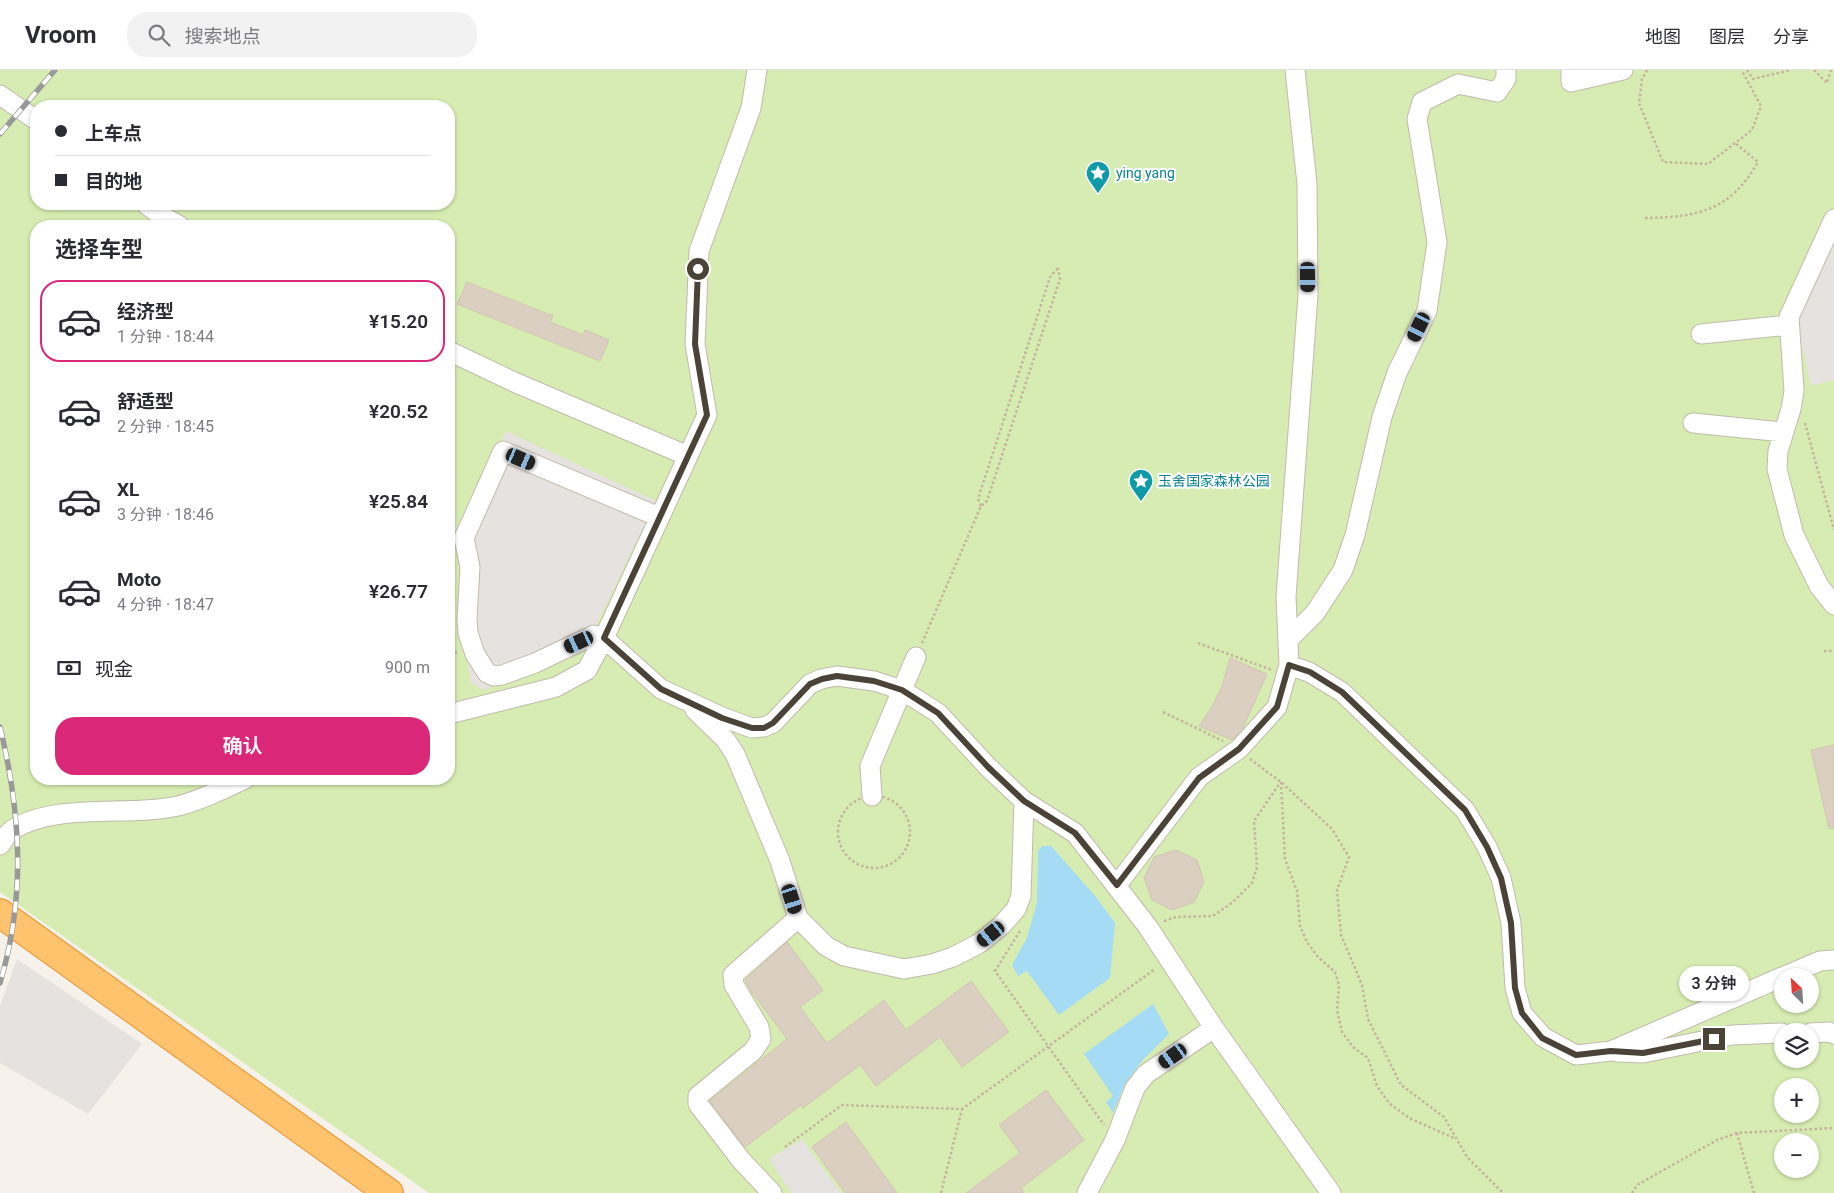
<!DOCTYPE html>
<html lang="zh">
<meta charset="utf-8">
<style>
:root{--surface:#fff;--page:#f2f2f3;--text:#2b2b33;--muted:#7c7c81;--line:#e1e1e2;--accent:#db2777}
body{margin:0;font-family:Roboto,"Noto Sans SC",sans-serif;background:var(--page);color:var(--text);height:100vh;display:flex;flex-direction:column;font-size:19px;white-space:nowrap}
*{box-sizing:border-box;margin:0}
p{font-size:16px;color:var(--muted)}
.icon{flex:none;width:28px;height:28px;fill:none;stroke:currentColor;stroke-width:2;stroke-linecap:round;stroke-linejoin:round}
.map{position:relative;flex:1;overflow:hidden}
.drawer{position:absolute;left:30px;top:150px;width:425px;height:565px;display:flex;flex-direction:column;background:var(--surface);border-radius:20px;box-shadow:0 1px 4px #0004}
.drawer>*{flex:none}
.guide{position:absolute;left:30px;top:30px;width:425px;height:110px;border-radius:20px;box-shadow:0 1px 4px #0004;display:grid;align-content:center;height:110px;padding:0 25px;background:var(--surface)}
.needle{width:32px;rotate:335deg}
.controls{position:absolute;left:1774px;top:898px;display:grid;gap:10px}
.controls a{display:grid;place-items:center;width:45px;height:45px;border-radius:50%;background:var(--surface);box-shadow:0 1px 4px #0004;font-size:25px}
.end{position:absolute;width:22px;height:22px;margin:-11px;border:6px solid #4b4238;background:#fff;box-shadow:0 0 0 2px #fff}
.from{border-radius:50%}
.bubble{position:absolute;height:35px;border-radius:18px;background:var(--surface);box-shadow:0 1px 4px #0004;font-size:16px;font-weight:600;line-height:35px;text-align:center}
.car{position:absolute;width:15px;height:30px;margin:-15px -8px;border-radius:6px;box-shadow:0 0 4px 1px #0007;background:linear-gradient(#222 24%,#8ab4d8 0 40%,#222 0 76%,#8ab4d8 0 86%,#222 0)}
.guide b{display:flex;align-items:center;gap:18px;height:48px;font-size:19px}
.guide b+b{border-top:1px solid var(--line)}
.guide i{width:12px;height:12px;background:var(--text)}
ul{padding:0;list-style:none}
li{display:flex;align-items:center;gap:15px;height:82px;margin:0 10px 8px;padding:0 15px;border:2px solid transparent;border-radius:20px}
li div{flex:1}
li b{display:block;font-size:19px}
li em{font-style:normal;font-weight:600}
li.active{border-color:var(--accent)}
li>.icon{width:45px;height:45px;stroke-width:1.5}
h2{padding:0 25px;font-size:22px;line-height:60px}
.pay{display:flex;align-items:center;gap:12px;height:55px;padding:0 25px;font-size:19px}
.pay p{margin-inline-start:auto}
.primary-button{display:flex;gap:10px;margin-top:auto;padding:10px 25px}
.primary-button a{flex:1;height:58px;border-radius:20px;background:var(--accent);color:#fff;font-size:20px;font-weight:600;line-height:58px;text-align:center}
header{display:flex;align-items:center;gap:30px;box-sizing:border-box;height:70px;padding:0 25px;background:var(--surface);border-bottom:1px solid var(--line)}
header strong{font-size:24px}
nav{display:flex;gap:28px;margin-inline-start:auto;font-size:18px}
.search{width:350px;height:45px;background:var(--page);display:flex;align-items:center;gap:12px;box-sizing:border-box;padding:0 18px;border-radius:20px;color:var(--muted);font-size:19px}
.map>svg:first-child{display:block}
</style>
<header>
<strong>Vroom</strong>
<div class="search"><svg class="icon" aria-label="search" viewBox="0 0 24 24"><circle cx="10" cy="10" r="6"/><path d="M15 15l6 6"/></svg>搜索地点</div>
<nav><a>地图</a><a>图层</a><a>分享</a></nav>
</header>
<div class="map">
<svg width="1834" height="1123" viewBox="0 0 1834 1123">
<rect width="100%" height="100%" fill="#f6f2eb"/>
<path fill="#d7ecb2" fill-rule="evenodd" d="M0,0H1834V1123H429L0,822ZM36,36H449V134H36ZM36,156H449V709H36ZM1782,906H1810V934H1782ZM1782,961H1810V989H1782ZM1782,1016H1810V1044H1782ZM1782,1071H1810V1099H1782Z"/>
<path fill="#e5e2df" d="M1834,162V310L1811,316L1795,247Z
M506,361L656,431L586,576L484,620L471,613L459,544L463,491L456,469Z
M17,889L142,974L88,1044L0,993V936Z
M802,1069L841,1123H791L769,1089Z"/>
<path fill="#a5dbf5" d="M1042,776H1051L1096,827L1115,853L1110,908L1059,945L1027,901L1018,906L1012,895L1027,868L1037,832L1038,781Z
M1153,934L1169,964L1141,992L1125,1014L1113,1043L1106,1032L1113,1026L1084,984Z"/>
<path fill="#dbcfc2" stroke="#d4c4b2" d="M467,212L553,246L550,252L583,265L585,260L609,270L600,291L457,234Z
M1230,588L1267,604L1243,658L1232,670L1199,656L1212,637L1222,616Z
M1834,675V758L1829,759L1811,680Z
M1176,780L1197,790L1204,812L1194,832L1172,840L1152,830L1144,808L1154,787Z
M787,872L823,920L800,937L827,973L884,930L906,960L971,911L1009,962L962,997L940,967L876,1016L860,995L803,1038L801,1035L745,1077L710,1031L787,969L751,921L745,910Z
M1046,1020L1084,1070L1021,1118L1024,1123H966L1020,1083L999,1055Z
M846,1052L897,1123H845L812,1077Z"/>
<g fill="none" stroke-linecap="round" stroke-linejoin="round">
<defs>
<path id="minor" d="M1295,0L1307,114L1308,225L1286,527L1289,595L1309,602L1342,622L1465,740L1487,777L1501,808L1511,853L1515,918L1522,943L1543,967L1576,985L1611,981L1782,907
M1571,0V12L1623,0
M0,25L36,50
M146,134L160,145L180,156
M1834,149L1789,247L1794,321L1791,339L1778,381L1777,399L1794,465L1819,516L1834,535
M1701,264L1789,255
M449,281L514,312L688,386L707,345L695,274L699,181L751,38L757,0
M1693,353L1783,362
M659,447L503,381L464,468L470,497L467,549L468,563L475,584L487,603L494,606L502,605L535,593L594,565L604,568L661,619L722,647L752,658L764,657L773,653L810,614L821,609L837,606L874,611L902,620L938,643L988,697L1024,731L1075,763L1148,857L1214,958L1331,1123
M1288,570L1315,543L1343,500L1355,465L1382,347L1397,303L1427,241L1437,172L1417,49L1422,32L1458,14L1497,22L1506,9V0
M695,640L725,669L735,684L780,791L798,848L826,876L844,886L904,899L932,894L953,887L980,873L1002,855L1016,839L1021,826L1024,731
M449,644L556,617L587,600L604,568L688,386
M872,726L870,696L916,587
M0,775C4,770 7,763 12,760C55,732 129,747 178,736C201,730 224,719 245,709
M1117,815L1199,707L1239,679L1277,637L1289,595
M1785,906L1820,891L1834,890
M1810,963L1829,962L1834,964
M1617,982L1643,983L1732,965L1782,963
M772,1123L741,1090L698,1034V1026L753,981L761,969L759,957L734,915L733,905L798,848
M1087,1123L1115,1070L1135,1018L1146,1004L1214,958"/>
<path id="highway" d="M0,843L389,1123"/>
</defs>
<use href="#minor" stroke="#c2b9ac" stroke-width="21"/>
<use href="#highway" stroke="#e69634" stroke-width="30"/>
<path stroke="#c5b39d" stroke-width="2.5" stroke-dasharray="2.5 2.5" stroke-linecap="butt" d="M1647,0L1642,9L1639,33L1663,92L1708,94L1752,60L1761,36L1742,1
M1747,0L1753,9L1791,0
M1814,0L1827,13L1831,0
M1645,148C1698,147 1730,141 1758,92L1735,73
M1805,353L1834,460
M981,436L978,429L1050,207L1058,198
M922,573L981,436L987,431L1060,209L1058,198
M1198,573L1272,600
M1824,581H1834
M450,585L457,582
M449,603L451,592L449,585
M1163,642L1223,671
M1250,689L1281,712L1332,759L1349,787L1337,820L1341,865L1362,915L1368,949L1401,1015L1444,1047L1467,1087L1503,1123
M1281,712L1285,789L1297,821L1300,856L1307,872L1318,887L1335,902L1339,915L1337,940L1342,962L1353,977L1368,988L1377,1016L1389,1033L1409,1048L1456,1069
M838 762a36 36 0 1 1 72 0a36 36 0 1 1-72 0Z
M1164,851L1176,847L1213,846L1233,832L1252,813L1257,797L1254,751L1280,713
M1020,861L995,901L1104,1055
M1737,1063L1754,1123
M785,1077L842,1035L962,1039L1155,899
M941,1123L962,1039
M1632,1123L1637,1115L1717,1070L1737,1063L1834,1058"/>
<use href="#minor" stroke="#fff" stroke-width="19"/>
<use href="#highway" stroke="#ffc26d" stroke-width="28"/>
<defs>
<path id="rail" d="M0,64L55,0
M0,657C21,744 26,826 0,913"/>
</defs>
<use href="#rail" stroke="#999" stroke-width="5.5"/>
<use href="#rail" stroke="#fff" stroke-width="4" stroke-dasharray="11" stroke-linecap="butt"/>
</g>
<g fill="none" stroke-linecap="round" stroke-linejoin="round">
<path stroke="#4b4238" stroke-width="6" d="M698,199L695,274L707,345L604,568L661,619L722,648L752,658H764L773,653L810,614L822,609L837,606L874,611L902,620L938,643L988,697L1024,731L1075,763L1117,815L1199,708L1239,679L1277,637L1289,595L1310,602L1342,622L1465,740L1487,777L1501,808L1511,853L1515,918L1522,943L1542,968L1576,985L1611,981L1643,983L1714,969"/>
</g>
<defs>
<symbol id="sight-pin" viewBox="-11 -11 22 30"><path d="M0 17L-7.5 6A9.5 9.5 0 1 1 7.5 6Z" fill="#0f9aa8" stroke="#fff"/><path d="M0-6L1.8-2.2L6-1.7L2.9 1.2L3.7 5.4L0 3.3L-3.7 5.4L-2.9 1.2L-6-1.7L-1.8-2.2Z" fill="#fff"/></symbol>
</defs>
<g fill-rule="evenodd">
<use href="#sight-pin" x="1084" y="89" width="28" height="38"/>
<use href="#sight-pin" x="1127" y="397" width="28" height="38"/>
</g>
<g text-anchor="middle" stroke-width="4" stroke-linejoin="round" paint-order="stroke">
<g font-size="14" fill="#0d838f" stroke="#fff" text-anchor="start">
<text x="1116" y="108">ying yang</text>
<text x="1158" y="416">玉舍国家森林公园</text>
</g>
</g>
</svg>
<div class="controls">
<a><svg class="needle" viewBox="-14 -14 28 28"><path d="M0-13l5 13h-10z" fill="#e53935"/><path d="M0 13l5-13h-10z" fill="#7c7c81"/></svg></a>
<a><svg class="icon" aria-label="layers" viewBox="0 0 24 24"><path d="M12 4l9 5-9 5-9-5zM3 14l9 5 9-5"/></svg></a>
<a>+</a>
<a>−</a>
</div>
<i class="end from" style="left:698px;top:199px"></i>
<i class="end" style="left:1714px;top:969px"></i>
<div class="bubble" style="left:1679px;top:896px;width:70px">3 分钟</div>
<i class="car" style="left:1308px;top:207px;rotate:179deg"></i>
<i class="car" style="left:1419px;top:257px;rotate:206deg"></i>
<i class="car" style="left:521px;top:389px;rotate:113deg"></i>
<i class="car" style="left:579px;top:572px;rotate:245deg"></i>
<i class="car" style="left:792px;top:829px;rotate:162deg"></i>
<i class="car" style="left:991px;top:864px;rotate:231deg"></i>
<i class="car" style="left:1173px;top:986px;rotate:235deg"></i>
<div class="guide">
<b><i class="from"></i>上车点</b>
<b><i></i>目的地</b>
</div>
<section class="drawer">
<h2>选择车型</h2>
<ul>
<li class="active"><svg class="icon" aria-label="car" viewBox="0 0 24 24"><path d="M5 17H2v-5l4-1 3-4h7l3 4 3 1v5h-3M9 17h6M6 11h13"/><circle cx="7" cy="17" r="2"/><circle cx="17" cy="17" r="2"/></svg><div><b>经济型</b><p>1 分钟 · 18:44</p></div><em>¥15.20</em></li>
<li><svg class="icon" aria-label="car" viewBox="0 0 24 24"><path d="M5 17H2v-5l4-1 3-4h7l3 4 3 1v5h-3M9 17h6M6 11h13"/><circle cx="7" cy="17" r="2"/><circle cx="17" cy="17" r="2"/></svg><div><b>舒适型</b><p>2 分钟 · 18:45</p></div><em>¥20.52</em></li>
<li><svg class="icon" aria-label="car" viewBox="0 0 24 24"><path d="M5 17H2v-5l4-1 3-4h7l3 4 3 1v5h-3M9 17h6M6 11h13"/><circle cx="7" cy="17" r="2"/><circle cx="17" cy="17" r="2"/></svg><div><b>XL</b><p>3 分钟 · 18:46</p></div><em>¥25.84</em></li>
<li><svg class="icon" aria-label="car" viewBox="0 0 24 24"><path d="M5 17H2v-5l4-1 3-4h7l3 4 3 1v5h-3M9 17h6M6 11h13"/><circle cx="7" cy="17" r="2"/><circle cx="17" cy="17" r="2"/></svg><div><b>Moto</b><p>4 分钟 · 18:47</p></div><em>¥26.77</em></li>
</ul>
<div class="pay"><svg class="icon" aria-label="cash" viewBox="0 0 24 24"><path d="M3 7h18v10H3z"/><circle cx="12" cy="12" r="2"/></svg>现金<p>900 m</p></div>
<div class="primary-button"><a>确认</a></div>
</section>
</div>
